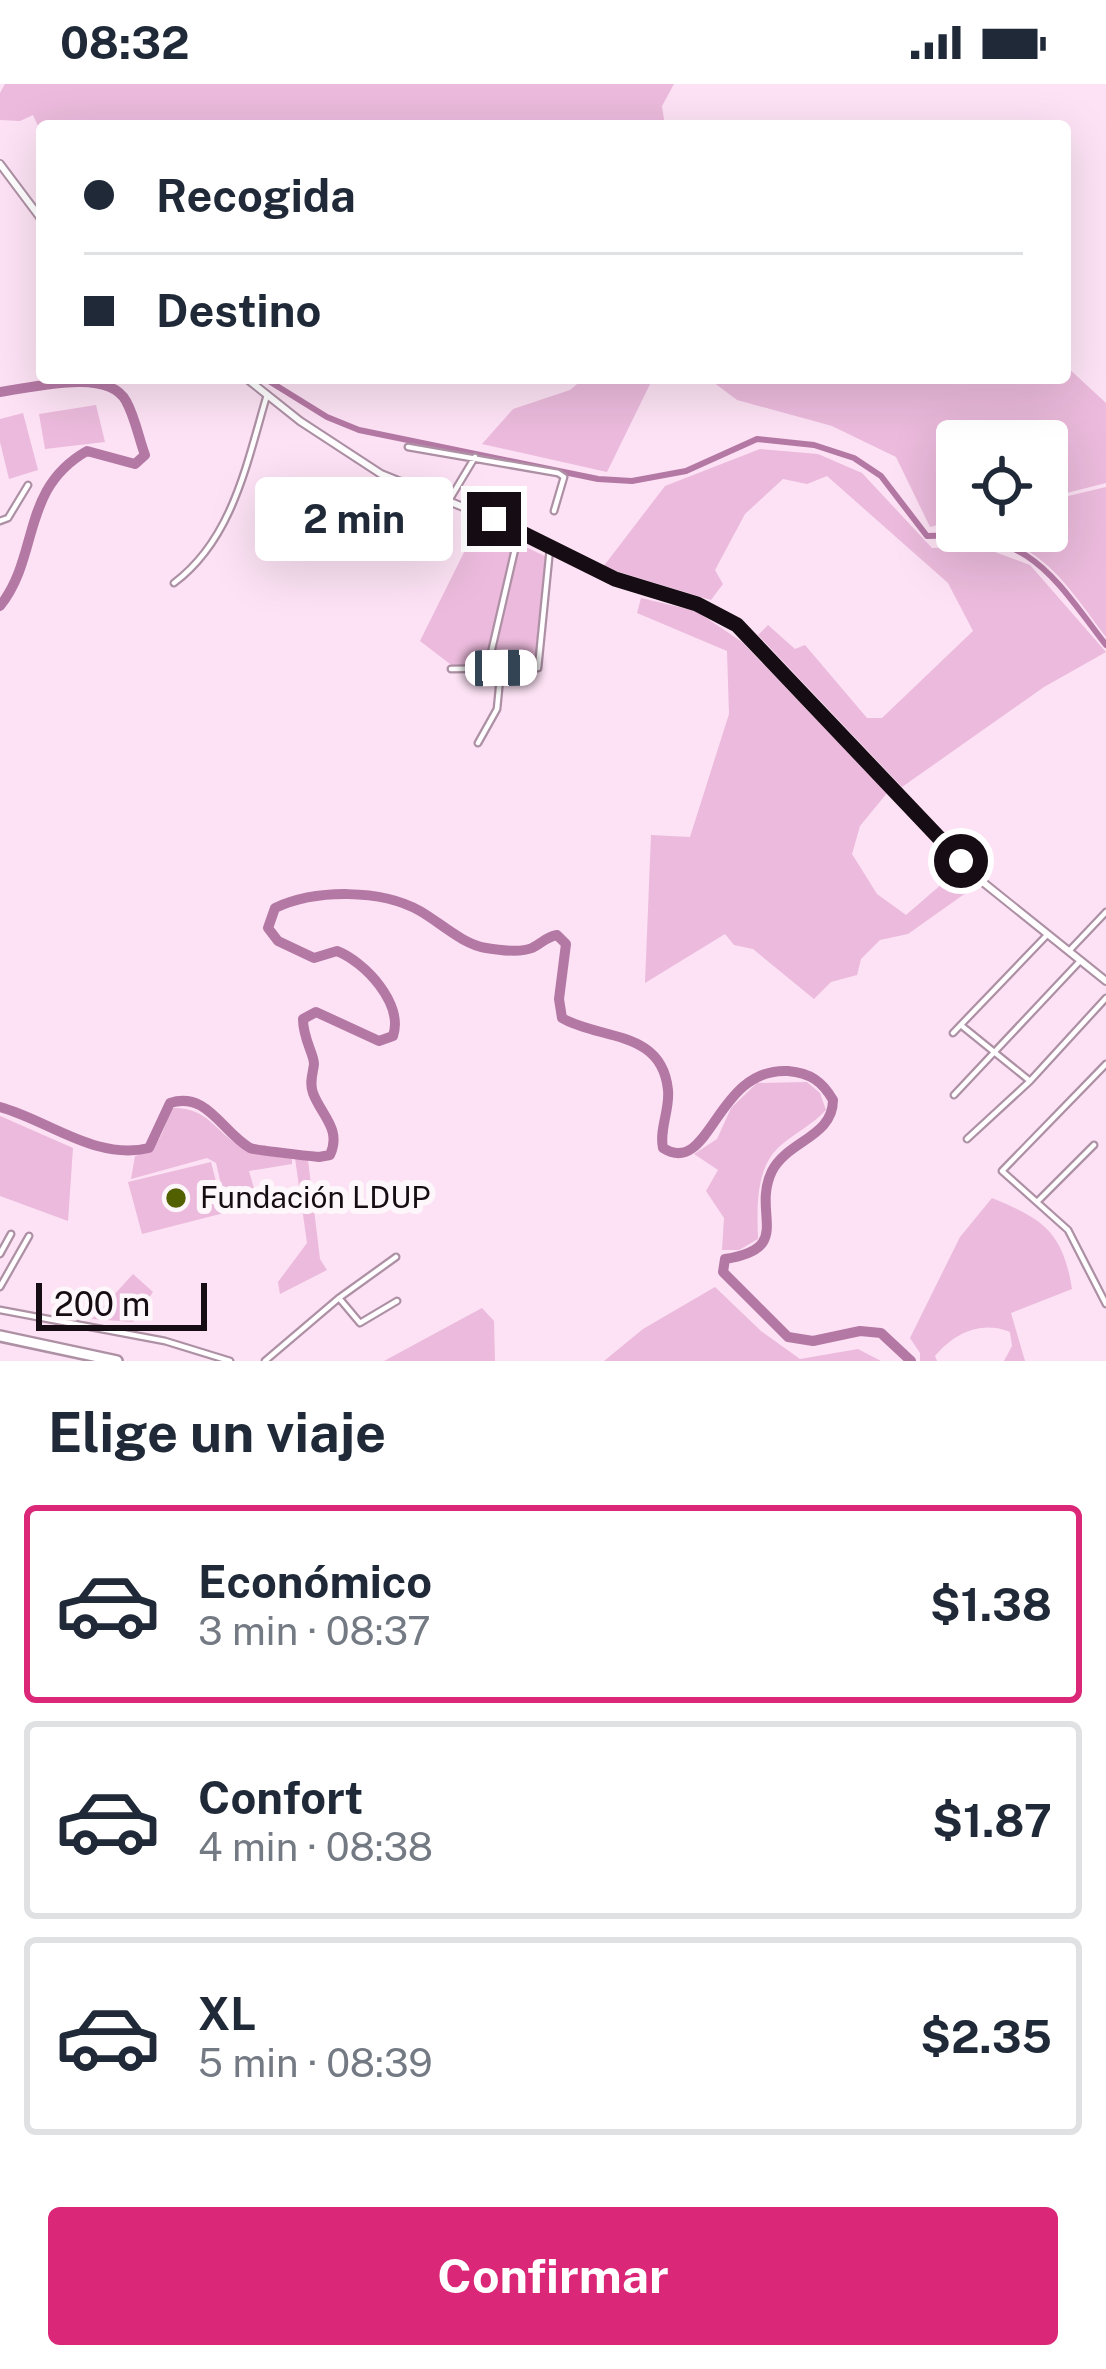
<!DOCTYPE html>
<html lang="es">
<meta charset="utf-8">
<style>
:root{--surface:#fff;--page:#f2f2f3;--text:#1f2937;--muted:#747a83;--line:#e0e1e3;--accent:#db2777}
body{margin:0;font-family:"Public Sans",sans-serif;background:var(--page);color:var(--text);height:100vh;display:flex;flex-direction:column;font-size:45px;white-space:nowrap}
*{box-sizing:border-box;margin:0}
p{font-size:39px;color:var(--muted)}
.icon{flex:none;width:66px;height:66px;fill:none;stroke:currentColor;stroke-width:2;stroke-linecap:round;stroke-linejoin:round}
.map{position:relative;height:1277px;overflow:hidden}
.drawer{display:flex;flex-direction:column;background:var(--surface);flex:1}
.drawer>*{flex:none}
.top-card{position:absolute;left:36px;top:36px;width:1035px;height:264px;border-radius:12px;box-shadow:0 12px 48px #0002;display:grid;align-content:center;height:264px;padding:0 48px;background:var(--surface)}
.buttons{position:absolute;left:936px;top:336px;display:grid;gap:24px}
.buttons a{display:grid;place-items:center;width:132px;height:132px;border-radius:12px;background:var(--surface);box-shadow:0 12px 48px #0002;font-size:60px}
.scale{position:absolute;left:36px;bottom:30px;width:171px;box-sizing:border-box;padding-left:12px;border:6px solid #160c13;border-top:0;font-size:33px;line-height:42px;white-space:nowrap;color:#160c13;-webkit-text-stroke:9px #fdf6fa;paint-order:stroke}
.end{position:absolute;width:54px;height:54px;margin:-27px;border:15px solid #160c13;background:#fff;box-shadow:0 0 0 6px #fff}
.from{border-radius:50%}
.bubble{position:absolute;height:84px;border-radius:12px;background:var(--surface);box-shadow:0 12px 48px #0002;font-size:39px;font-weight:700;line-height:84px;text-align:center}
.car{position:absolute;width:36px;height:72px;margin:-36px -18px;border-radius:15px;box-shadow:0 0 9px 3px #0007;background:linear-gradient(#fff 24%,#345 0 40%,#fff 0 76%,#345 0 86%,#fff 0)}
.top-card b{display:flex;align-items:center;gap:42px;height:114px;font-size:45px}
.top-card b+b{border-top:3px solid var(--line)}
.top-card i{width:30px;height:30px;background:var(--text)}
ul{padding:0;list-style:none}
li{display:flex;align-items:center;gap:36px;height:198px;margin:0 24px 18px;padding:0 24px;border:6px solid var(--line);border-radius:12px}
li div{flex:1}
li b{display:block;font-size:45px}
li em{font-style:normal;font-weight:700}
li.selected{border-color:var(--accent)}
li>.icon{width:108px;height:108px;stroke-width:1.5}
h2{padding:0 48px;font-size:54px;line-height:144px}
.cta{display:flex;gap:24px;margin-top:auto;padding:24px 48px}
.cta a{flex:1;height:138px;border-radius:12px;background:var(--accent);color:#fff;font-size:48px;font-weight:700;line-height:138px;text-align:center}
.status{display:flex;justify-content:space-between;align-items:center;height:84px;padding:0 60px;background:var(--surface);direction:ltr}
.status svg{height:33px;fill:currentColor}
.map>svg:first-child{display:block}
</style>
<div class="status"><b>08:32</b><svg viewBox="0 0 49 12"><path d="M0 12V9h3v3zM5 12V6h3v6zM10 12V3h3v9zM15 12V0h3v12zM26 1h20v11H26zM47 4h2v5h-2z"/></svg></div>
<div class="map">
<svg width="1106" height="1277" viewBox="0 0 1106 1277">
<rect width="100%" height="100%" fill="#fce2f4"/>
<path fill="#ebbadc" d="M5,0H674L662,22L665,42H561L551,36L549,42H42V51L33,31L20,37L0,36V9Z
M1065,281L1106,319V399L1047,414V357H957V436L930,443L896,373L832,342L737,316L709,295L1065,294Z
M584,294H653L607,388L482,360L513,325L570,306Z
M96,321L105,358L45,365L39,330Z
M23,329L38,386L9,395L0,358V335Z
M760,365L818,370L862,389L932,464L981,463L1030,481L1106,568L1044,603L902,703L758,551L768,541L795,565L805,561L867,634H882L973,547L948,499L827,392L807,400L783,395L745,430L715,486L723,500L711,516L603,483L665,402Z
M1106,403V553C1065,499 1042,457 970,447H1047V417Z
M478,440L553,476L541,585L454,583L420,557Z
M641,514L696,527L742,558L887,709L860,742L852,770L877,810L906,831L958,786L977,801L908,850L880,856L861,875L857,891L831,898L814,915L753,865L734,861L725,850L645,899L651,751L690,753L729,630L727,567L637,529Z
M807,998L820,1009L826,1026C812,1041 795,1049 780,1062C755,1084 757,1125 758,1155L739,1166H722L724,1134L706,1107L718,1086L694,1070L717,1055L731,1024L757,999Z
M173,1024C210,1024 214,1048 242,1063C257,1072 275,1073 292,1074V1080L249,1087L260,1125L228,1130L216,1079L207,1074L131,1095L135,1072C161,1067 162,1045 173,1024Z
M0,1032L73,1064L68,1137L0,1112Z
M295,1074L308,1076L320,1175L327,1186L280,1210L278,1198L307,1159Z
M211,1078L224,1129L142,1150L128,1098Z
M992,1114C1043,1135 1063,1148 1072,1205L1011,1229L1025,1277H1004L1012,1262L1010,1248C982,1236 954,1249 935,1272L937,1277H920V1269L910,1254L960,1153Z
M133,1190L153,1208L133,1238L92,1235Z
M715,1203L761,1247L800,1275L858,1265L881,1277H604L643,1245Z
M482,1224L494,1237L495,1277H384Z"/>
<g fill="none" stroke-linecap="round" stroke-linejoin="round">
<path stroke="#b478a4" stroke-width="6" d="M39,118L42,121
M264,294L327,333L359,346L598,395L632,397L686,387L757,355L814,361L854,374L881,392L927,452C1029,446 1050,488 1106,561"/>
<path stroke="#b478a4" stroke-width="10" d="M0,308C31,304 108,283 126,317C135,333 139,355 145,371L135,380L87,367C20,405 40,472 0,522
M0,1023C48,1036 96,1077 149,1064L170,1019C207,1007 222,1048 250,1064C255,1066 309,1072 319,1073L330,1071C342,1045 321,1031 313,1009C309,998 313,990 314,980C314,970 303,955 303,935L316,928L379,957L393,952C404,920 365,878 337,867L314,874L278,857L268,844L275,824C316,805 381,805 420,827C441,839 462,860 486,864C498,866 520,869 532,864C542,859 546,853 557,851L566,860L559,915L562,934C599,956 662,945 668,1006C670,1026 659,1045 663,1064C711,1094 715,983 788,987C810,989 822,997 833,1016C833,1053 787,1057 772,1087C751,1130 795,1164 725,1175L723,1188L788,1253L813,1257L860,1247L881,1249L911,1277"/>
<defs>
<path id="minor" d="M408,363L558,389L564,393L554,427
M448,418L475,373
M0,437L8,434L28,401
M174,499C233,455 247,378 267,311
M488,582L519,448
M451,585L538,584L550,464
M478,659L497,625L501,584
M1069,867L1106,828
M962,942L1030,997
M953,949L1047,851
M1106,980L1002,1087L1068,1146L1106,1220
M954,1011L1080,877
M967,1055L1030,997L1106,914
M1037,1118L1094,1061
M0,1170L11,1150
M0,1203L29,1152
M339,1214L360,1239L397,1217
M0,1226L165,1257L230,1277
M265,1277L339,1214L396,1173"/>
<path id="tertiary" d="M0,80L42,136
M246,294L300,337L381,390L493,435L615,495L697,520L737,540L974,791L1106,897"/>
<path id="primary" d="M0,1252L117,1277"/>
</defs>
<use href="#minor" stroke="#ae90a5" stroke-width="9"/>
<use href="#tertiary" stroke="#ae90a5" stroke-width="10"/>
<use href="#primary" stroke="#ae90a5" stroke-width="14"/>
<use href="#minor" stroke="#fff" stroke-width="4.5"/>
<use href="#tertiary" stroke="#fff" stroke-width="6"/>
<use href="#primary" stroke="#fff" stroke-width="9"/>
</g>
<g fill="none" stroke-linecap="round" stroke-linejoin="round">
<path stroke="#160c13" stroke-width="15" d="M494,435L615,495L697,520L737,541L961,777"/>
</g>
<circle fill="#536000" stroke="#fdf6fa" stroke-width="4.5" cx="176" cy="1114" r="12"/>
<g text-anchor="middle" stroke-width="12" stroke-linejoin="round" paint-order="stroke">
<g font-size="30" fill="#160c13" stroke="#fdf6fa" text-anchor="start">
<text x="200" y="1124">Fundación LDUP</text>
</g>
</g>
</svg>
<div class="buttons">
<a><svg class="icon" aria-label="locate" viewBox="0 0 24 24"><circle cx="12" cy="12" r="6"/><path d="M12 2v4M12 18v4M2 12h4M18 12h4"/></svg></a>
</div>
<div class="scale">200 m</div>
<i class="end from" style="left:961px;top:777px"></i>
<i class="end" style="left:494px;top:435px"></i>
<div class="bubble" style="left:255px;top:393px;width:198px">2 min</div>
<i class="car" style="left:501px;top:584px;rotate:89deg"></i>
<div class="top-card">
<b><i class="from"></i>Recogida</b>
<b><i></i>Destino</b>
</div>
</div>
<section class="drawer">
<h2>Elige un viaje</h2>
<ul>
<li class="selected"><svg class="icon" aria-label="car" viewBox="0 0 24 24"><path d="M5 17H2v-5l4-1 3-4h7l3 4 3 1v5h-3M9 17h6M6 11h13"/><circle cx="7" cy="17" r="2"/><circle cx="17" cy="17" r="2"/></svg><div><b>Económico</b><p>3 min · 08:37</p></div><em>$1.38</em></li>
<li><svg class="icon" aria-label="car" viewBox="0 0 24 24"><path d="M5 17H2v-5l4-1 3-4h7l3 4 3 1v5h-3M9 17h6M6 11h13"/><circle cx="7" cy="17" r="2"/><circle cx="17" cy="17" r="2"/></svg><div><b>Confort</b><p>4 min · 08:38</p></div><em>$1.87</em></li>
<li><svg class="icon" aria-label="car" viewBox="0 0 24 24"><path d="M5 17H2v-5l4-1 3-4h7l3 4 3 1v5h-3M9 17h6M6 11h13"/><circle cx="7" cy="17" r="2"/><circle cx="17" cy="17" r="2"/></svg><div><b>XL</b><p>5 min · 08:39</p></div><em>$2.35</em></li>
</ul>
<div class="cta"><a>Confirmar</a></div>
</section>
